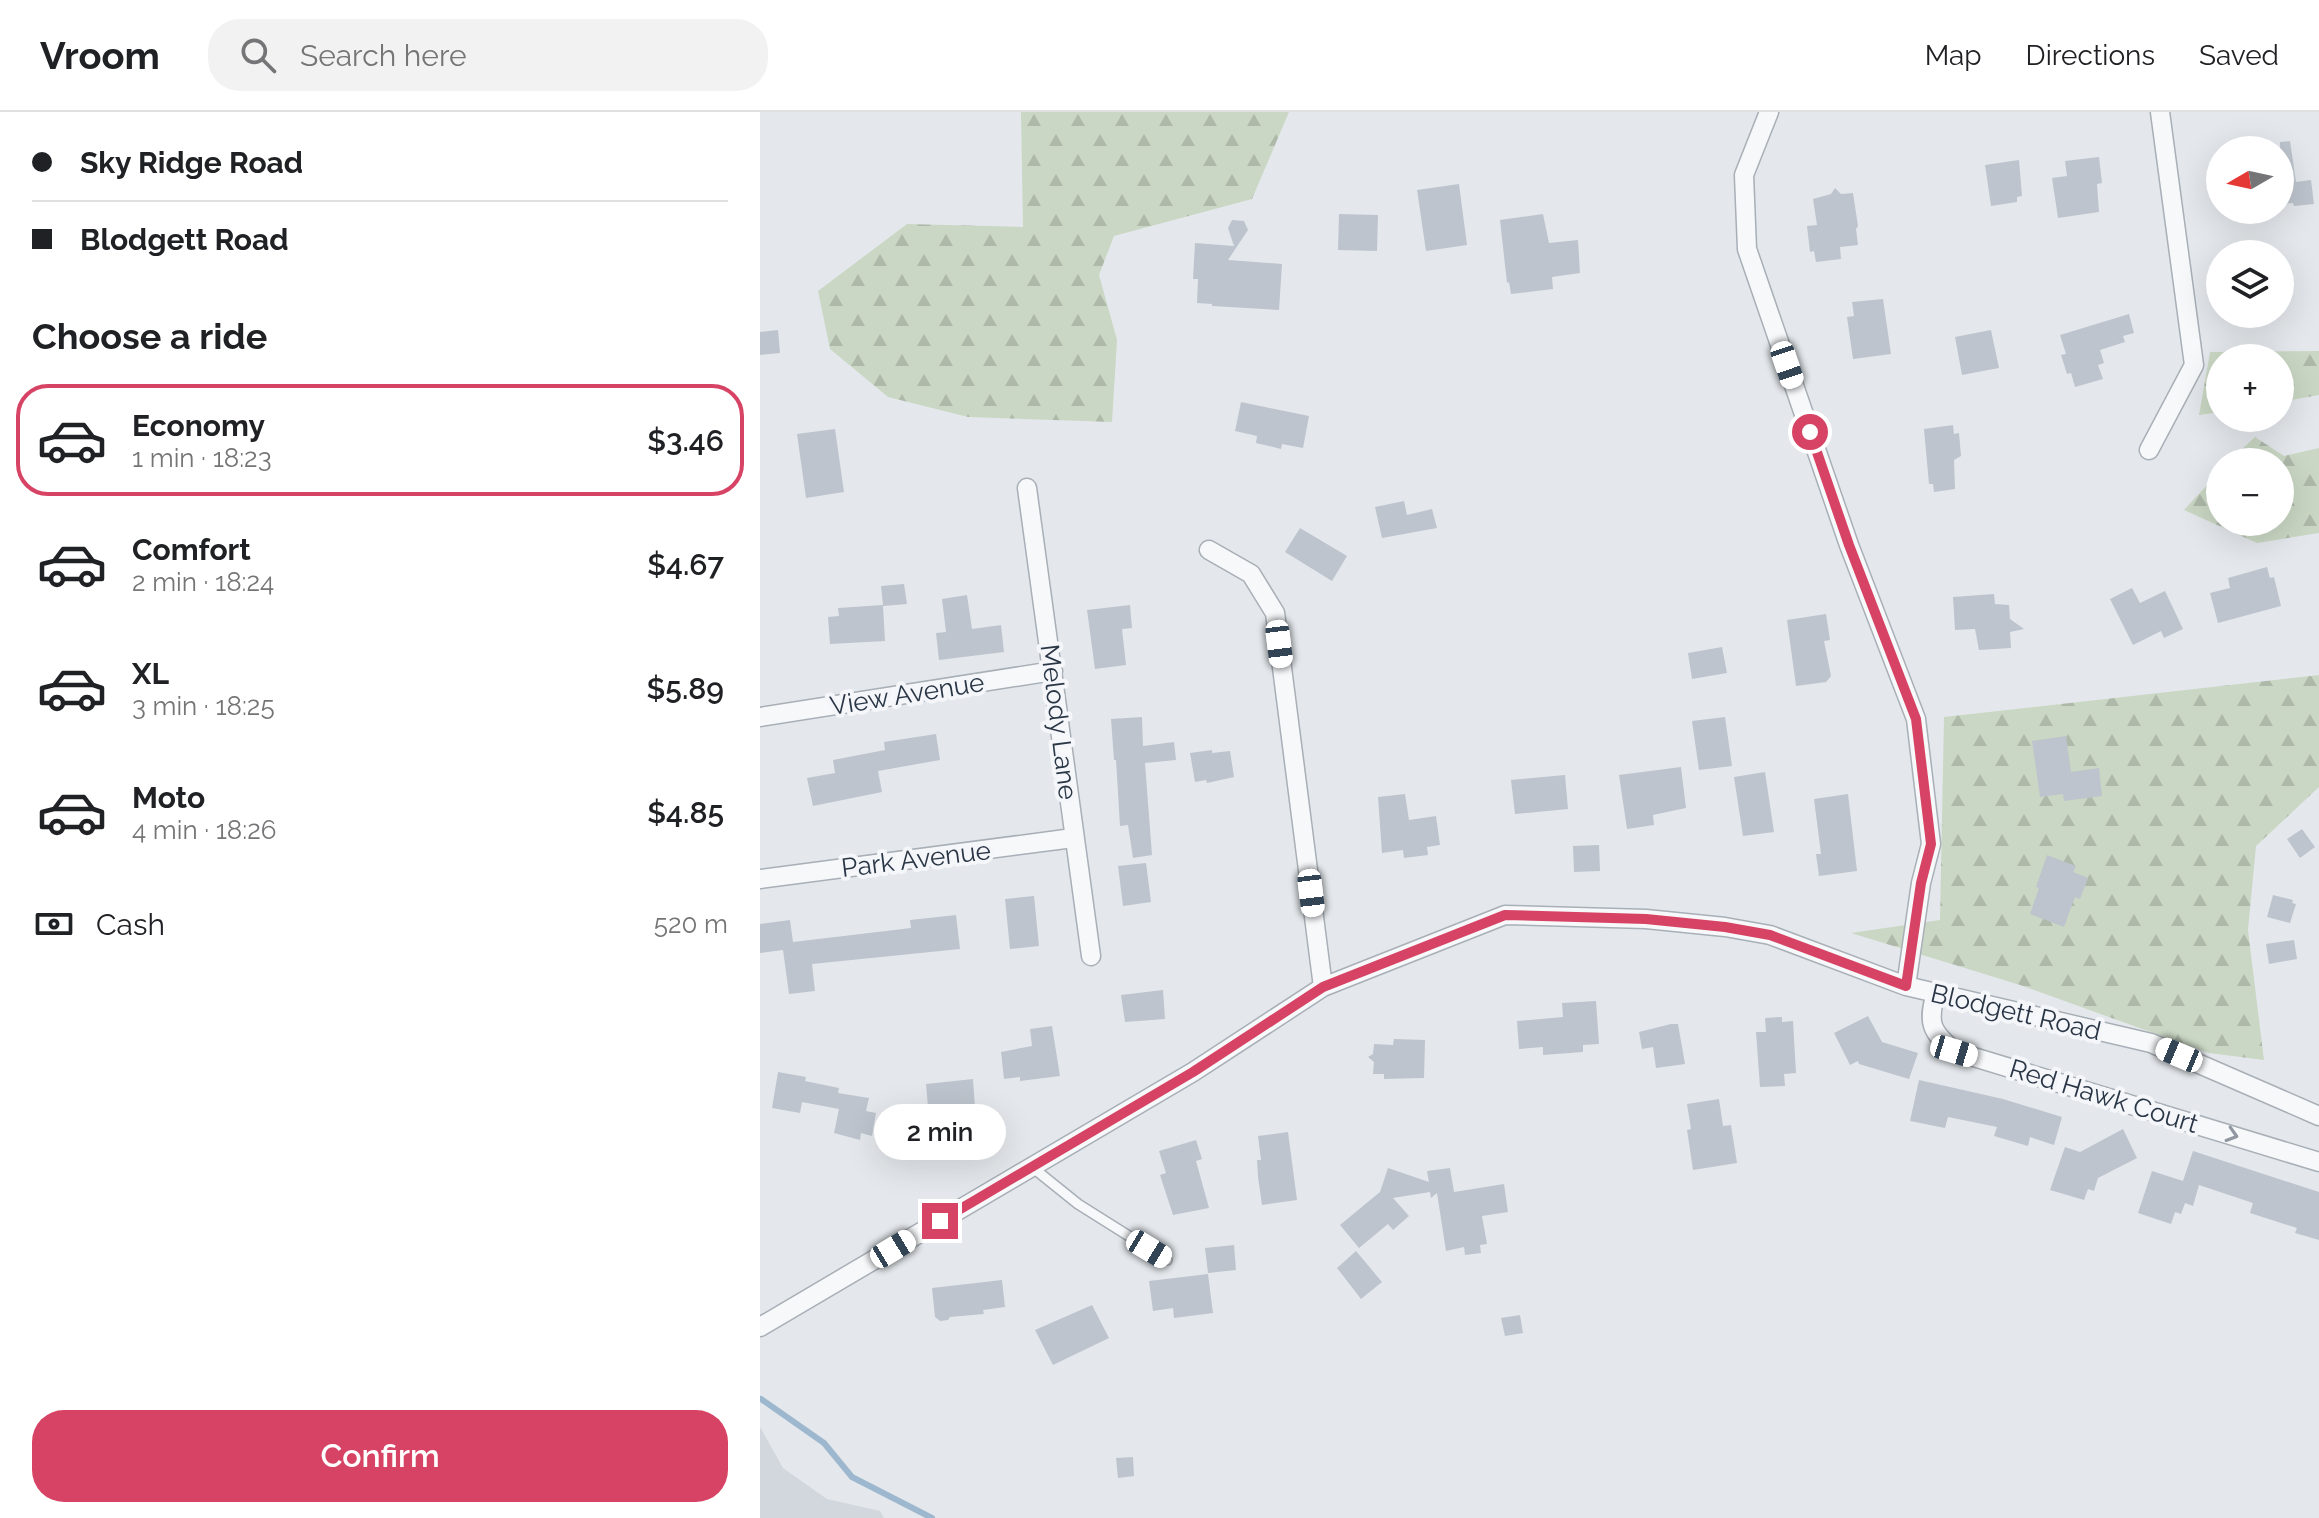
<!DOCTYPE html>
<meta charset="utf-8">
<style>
:root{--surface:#fff;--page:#f2f2f2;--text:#202124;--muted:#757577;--line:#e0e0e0;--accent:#d74364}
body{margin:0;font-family:Raleway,sans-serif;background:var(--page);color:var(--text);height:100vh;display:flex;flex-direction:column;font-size:30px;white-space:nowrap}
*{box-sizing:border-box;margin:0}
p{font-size:26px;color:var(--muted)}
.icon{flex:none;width:44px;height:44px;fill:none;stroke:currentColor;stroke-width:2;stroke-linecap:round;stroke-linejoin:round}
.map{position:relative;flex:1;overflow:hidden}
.side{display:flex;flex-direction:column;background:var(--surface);width:760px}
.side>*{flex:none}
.top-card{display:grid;align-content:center;height:176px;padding:0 32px;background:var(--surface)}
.needle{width:52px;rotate:261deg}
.buttons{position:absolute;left:1446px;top:24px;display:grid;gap:16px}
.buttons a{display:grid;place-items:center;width:88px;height:88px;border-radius:50%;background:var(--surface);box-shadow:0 8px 32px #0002;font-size:40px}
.end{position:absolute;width:36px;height:36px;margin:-18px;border:10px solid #d74364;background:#fff;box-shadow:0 0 0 4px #fff}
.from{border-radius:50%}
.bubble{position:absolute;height:56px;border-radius:28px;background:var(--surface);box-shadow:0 8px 32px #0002;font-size:26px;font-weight:600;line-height:56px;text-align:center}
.car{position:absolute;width:24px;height:48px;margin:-24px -12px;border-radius:10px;box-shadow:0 0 6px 2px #0007;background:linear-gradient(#fff 24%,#345 0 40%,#fff 0 76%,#345 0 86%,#fff 0)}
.top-card b{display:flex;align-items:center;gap:28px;height:76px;font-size:30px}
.top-card b+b{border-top:2px solid var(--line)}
.top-card i{width:20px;height:20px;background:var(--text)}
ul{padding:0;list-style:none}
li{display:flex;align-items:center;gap:24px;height:112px;margin:0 16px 12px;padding:0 16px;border:4px solid transparent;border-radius:32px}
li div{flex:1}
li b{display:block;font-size:30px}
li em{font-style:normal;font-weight:600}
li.active{border-color:var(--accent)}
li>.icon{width:72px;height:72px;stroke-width:1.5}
h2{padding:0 32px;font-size:36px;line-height:96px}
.pay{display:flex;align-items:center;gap:20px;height:88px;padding:0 32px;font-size:30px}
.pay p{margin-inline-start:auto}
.button{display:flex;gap:16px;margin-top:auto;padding:16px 32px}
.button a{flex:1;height:92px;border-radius:32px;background:var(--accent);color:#fff;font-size:32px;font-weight:600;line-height:92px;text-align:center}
header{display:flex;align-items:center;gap:48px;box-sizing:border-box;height:112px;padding:0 40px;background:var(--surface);border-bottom:2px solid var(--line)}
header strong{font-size:38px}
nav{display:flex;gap:44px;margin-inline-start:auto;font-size:28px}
.search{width:560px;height:72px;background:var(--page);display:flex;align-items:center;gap:20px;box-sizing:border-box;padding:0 28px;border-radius:32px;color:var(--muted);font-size:30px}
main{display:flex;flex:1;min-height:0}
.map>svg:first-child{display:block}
</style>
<header>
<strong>Vroom</strong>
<div class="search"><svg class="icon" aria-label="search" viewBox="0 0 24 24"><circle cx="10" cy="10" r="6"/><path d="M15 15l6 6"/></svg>Search here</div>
<nav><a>Map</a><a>Directions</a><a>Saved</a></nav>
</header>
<main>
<section class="side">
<div class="top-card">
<b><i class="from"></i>Sky Ridge Road</b>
<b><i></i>Blodgett Road</b>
</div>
<h2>Choose a ride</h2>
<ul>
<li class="active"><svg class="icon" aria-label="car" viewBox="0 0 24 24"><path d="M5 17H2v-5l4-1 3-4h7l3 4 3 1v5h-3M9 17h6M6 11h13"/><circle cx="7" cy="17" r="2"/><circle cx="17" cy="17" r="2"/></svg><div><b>Economy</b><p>1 min · 18:23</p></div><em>$3.46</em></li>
<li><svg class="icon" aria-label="car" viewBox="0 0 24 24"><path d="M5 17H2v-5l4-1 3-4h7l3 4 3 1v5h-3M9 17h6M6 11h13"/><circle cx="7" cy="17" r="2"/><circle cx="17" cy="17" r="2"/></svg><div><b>Comfort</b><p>2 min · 18:24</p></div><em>$4.67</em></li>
<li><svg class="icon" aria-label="car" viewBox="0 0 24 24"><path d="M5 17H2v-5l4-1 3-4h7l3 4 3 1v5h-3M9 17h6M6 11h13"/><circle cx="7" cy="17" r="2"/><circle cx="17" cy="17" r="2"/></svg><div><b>XL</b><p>3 min · 18:25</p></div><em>$5.89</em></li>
<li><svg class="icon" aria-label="car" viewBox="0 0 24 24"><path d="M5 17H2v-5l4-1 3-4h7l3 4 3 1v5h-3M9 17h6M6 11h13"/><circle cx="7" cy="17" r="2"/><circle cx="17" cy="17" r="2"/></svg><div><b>Moto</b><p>4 min · 18:26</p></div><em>$4.85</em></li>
</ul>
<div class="pay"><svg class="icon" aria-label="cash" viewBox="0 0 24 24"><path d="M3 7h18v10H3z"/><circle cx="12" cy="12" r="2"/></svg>Cash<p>520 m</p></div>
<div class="button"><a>Confirm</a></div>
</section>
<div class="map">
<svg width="1559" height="1406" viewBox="0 0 1559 1406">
<defs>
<pattern id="forest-firs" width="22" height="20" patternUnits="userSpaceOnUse" patternTransform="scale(2)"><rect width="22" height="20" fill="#cad7c4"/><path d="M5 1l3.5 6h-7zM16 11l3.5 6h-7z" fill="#aeb9aa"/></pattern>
</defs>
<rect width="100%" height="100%" fill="#e4e8ec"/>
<path fill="#d2d7de" d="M0,1315L23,1356L67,1387L120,1399L124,1406H0Z"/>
<path fill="url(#forest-firs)" d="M261,0H529L492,87L354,124L339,163L357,228L352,310L208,305L128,285L70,237L58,179L147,112L263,115Z
M1559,239V283L1520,290V246H1460V300L1439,303L1450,240Z
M1495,325L1524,344L1559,336V421L1497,431L1424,398L1460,359V410H1520V350H1468Z
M1559,563V675L1496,734L1488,818L1504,948L1449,941L1260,873L1091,821L1180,808L1184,605Z"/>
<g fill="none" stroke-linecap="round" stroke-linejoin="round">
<path stroke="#9db8ce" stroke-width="6" d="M1,1287L64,1331L92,1365L172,1406"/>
</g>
<path fill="#bdc4cd" d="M1530,29L1536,70L1551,68L1554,92L1534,94L1533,91L1520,92V30Z
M1339,45L1342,71L1337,72L1339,100L1298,106L1292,66L1307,64L1305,49Z
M1259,48L1262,84L1257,85V90L1231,94L1225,53Z
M699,72L707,133L666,139L657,78Z
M1075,76L1081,82L1093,81L1098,114L1096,117L1098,133L1080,135L1081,147L1056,150L1054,139L1050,140L1047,114L1057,113L1053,87L1071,82Z
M579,102L618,103L617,139L578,138Z
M783,102L789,131L818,128L820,161L792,165L793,177L751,182L749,170L747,171L740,108Z
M472,108L484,109L488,118L468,148L522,152L519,198L452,194V192L437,191L438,167H433L435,131L474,134L468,116Z
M1123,187L1131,242L1093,247L1087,205L1094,204L1092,190Z
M1369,202L1374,221L1363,224L1365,230L1340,238L1344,251L1338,253L1343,267L1315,275L1311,261L1307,262L1301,243L1306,242L1300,223Z
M18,218L20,241L0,243V220Z
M1231,218L1239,256L1202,263L1195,225Z
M481,290L549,304L543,336L522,332L521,337L496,331L497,324L475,319Z
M1193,313L1194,322L1199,321L1201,344L1194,348L1195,377L1174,380L1173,372H1169L1164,317Z
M75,317L84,380L46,386L37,322Z
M644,389L647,403L672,397L677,416L622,426L615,395Z
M540,416L587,444L572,469L525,440Z
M1507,455L1510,466L1514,465L1521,494L1458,511L1450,481L1470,476L1468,466Z
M144,472L147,492L123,494L125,529L70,532L68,505L79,504L78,496L123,493L121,474Z
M1372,476L1380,491L1405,479L1423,517L1404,526L1401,519L1373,533L1350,487Z
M1234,482L1235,492L1249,493L1250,507L1264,517L1250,520L1251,536L1219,538L1215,517L1195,518L1193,485Z
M207,483L212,517L241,513L244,540L179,548L176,521L186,520L182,487Z
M370,493L372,516L362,517L366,553L335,557L327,498Z
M1066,502L1070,528L1064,529L1071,564L1066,570L1036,574L1027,508Z
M962,535L967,561L932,567L928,541Z
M382,605L383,634L414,630L416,648L385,651L392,743L373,746L368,713L360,714L356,648H354L351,607Z
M965,605L972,654L939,658L932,609Z
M176,622L180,648L118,659L122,680L53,694L47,666L75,661L73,648L125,638L124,630Z
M1306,624L1311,660L1339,656L1342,684L1304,689L1303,682L1280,685L1272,629Z
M452,638V641L470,639L474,665L447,671L446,668L435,670L430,641Z
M921,655L926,696L893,703L894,713L867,717L859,663Z
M1005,660L1014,720L983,724L974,665Z
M805,663L808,697L755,702L751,668Z
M645,682L649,708L676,704L680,733L667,735L668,743L644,746L643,738L622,741L618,685Z
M1088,682L1097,759L1059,764L1056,742H1061L1054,687Z
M1542,717L1555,735L1540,746L1527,727Z
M839,733L840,759L814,760L813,734Z
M1287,743L1316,754L1313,760L1328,766L1320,787L1315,785L1304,815L1270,802L1279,776L1276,775Z
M386,751L391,790L363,794L358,754Z
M1513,783L1533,788L1532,791L1536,792L1530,811L1507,805Z
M274,784L279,834L250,837L245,787Z
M196,803L200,837L52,852L55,879L29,882L23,838L0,841V812L30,808L33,830L151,816L150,808Z
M1534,828L1537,847L1509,852L1506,832Z
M403,878L405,907L365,910L361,883Z
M836,889L839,932L823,933V940L783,943V935L759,937L757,909L803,905L802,891Z
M1108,904L1122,930L1158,941L1149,967L1099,952L1098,949L1090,953L1074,921Z
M1022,905V910L1033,909L1036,961L1024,962L1025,974L1000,975L996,920H1006L1005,906Z
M911,912H918L925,952L896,956L893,935L882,937L879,920Z
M292,914L300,964L260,969V965L244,967L241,940L272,934L270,917Z
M634,927L665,928L664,966L624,967V962H613L614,950L608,945L613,942L614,932L633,933Z
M18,960L46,965L45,969L79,976L78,981L109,986L106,999L116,1001L112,1024L101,1021L100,1028L74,1021L79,997L42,990L40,1001L12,996Z
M213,967L215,996L197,997V1005L169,1007L166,972Z
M1159,968L1243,987L1302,1005L1294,1033L1270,1025L1268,1034L1234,1024L1237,1015L1188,1005L1185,1016L1150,1009Z
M959,987L963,1014L971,1013L977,1051L933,1058L927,1018L931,1017L927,992Z
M1363,1017L1377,1046L1338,1066L1334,1079L1328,1077L1324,1088L1290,1078L1305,1035L1320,1040Z
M528,1020L537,1088L502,1093L498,1065L497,1048H501L498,1024Z
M436,1028L442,1047L436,1049L449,1096L413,1103L400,1063L406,1061L399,1039Z
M1433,1039L1559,1080V1128L1535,1121L1537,1116L1490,1101L1493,1091L1439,1073L1433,1094L1425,1091L1421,1102L1415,1100L1411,1112L1378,1101L1392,1059L1423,1069Z
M628,1056L669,1070L667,1059L690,1056L694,1080L744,1072L748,1100L722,1104L727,1132L720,1133L721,1141L705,1143L704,1135L686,1139L677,1081L671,1086L670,1080L633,1086L649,1104L633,1118L628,1112L599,1136L580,1113L620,1080Z
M474,1133L476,1158L448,1161L445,1136Z
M596,1139L622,1170L601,1187L577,1156Z
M448,1162L453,1201L414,1206L413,1196L393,1199L389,1169Z
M242,1168L245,1195L223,1198L224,1202L190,1205L188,1208L180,1209L175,1205L172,1176Z
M332,1193L349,1226L293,1253L275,1218Z
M760,1203L763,1221L745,1224L741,1206Z
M373,1345L374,1364L358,1366L356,1346Z"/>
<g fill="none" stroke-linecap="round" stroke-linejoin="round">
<defs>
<path id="service" d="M272,1055L318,1092L407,1148"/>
<path id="minor" d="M1009,0L984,63L987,137L1089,433L1156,607L1171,732L1161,771L1146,874
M1389,338L1434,253L1400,0
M267,376L331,844
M449,438L491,462L515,501L563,875
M0,605L293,559
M0,767L313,726
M1176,881C1167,911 1171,919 1194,939L1559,1050
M0,1215L433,960L563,875L745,803L886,807L965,815L1010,823L1146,874L1391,931L1559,1004"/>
</defs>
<use href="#service" stroke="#a8afb7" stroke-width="12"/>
<use href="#minor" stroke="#a8afb7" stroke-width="21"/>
<use href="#service" stroke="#f7f8fa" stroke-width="9"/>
<use href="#minor" stroke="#f7f8fa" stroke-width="18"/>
</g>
<defs><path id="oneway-chevron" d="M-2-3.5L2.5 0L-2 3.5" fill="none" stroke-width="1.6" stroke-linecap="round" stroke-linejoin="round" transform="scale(2)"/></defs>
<use stroke="#9097a0" href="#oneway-chevron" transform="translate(1472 1023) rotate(17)"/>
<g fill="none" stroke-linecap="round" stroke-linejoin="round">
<path stroke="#d74364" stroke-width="10" d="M180,1109L433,960L563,875L745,803L886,807L965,815L1010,823L1146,874L1161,771L1171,732L1156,607L1089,433L1050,320"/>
</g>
<g text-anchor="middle" stroke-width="8" stroke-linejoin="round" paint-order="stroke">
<g font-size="26" fill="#2a3646" stroke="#f4f6f9">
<text transform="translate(147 582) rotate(-9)" y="9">View Avenue</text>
<text transform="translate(299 610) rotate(83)" y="9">Melody Lane</text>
<text transform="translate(156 747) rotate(-7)" y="9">Park Avenue</text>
<text transform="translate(1256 900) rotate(13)" y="9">Blodgett Road</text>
<text transform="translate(1344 984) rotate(17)" y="9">Red Hawk Court</text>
</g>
</g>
</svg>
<div class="buttons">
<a><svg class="needle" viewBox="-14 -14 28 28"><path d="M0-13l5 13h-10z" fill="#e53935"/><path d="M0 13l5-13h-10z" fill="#757577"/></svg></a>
<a><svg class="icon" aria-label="layers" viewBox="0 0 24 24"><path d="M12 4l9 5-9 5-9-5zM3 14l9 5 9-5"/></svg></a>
<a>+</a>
<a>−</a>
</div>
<i class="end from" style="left:1050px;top:320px"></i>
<i class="end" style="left:180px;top:1109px"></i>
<div class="bubble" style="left:114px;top:992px;width:132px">2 min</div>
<i class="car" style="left:1027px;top:253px;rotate:161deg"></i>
<i class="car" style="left:519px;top:532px;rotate:173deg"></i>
<i class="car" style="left:551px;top:781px;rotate:173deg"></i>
<i class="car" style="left:1194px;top:939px;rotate:107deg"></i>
<i class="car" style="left:1419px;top:943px;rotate:293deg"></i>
<i class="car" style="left:133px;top:1137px;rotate:59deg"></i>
<i class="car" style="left:389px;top:1137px;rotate:121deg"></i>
</div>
</main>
